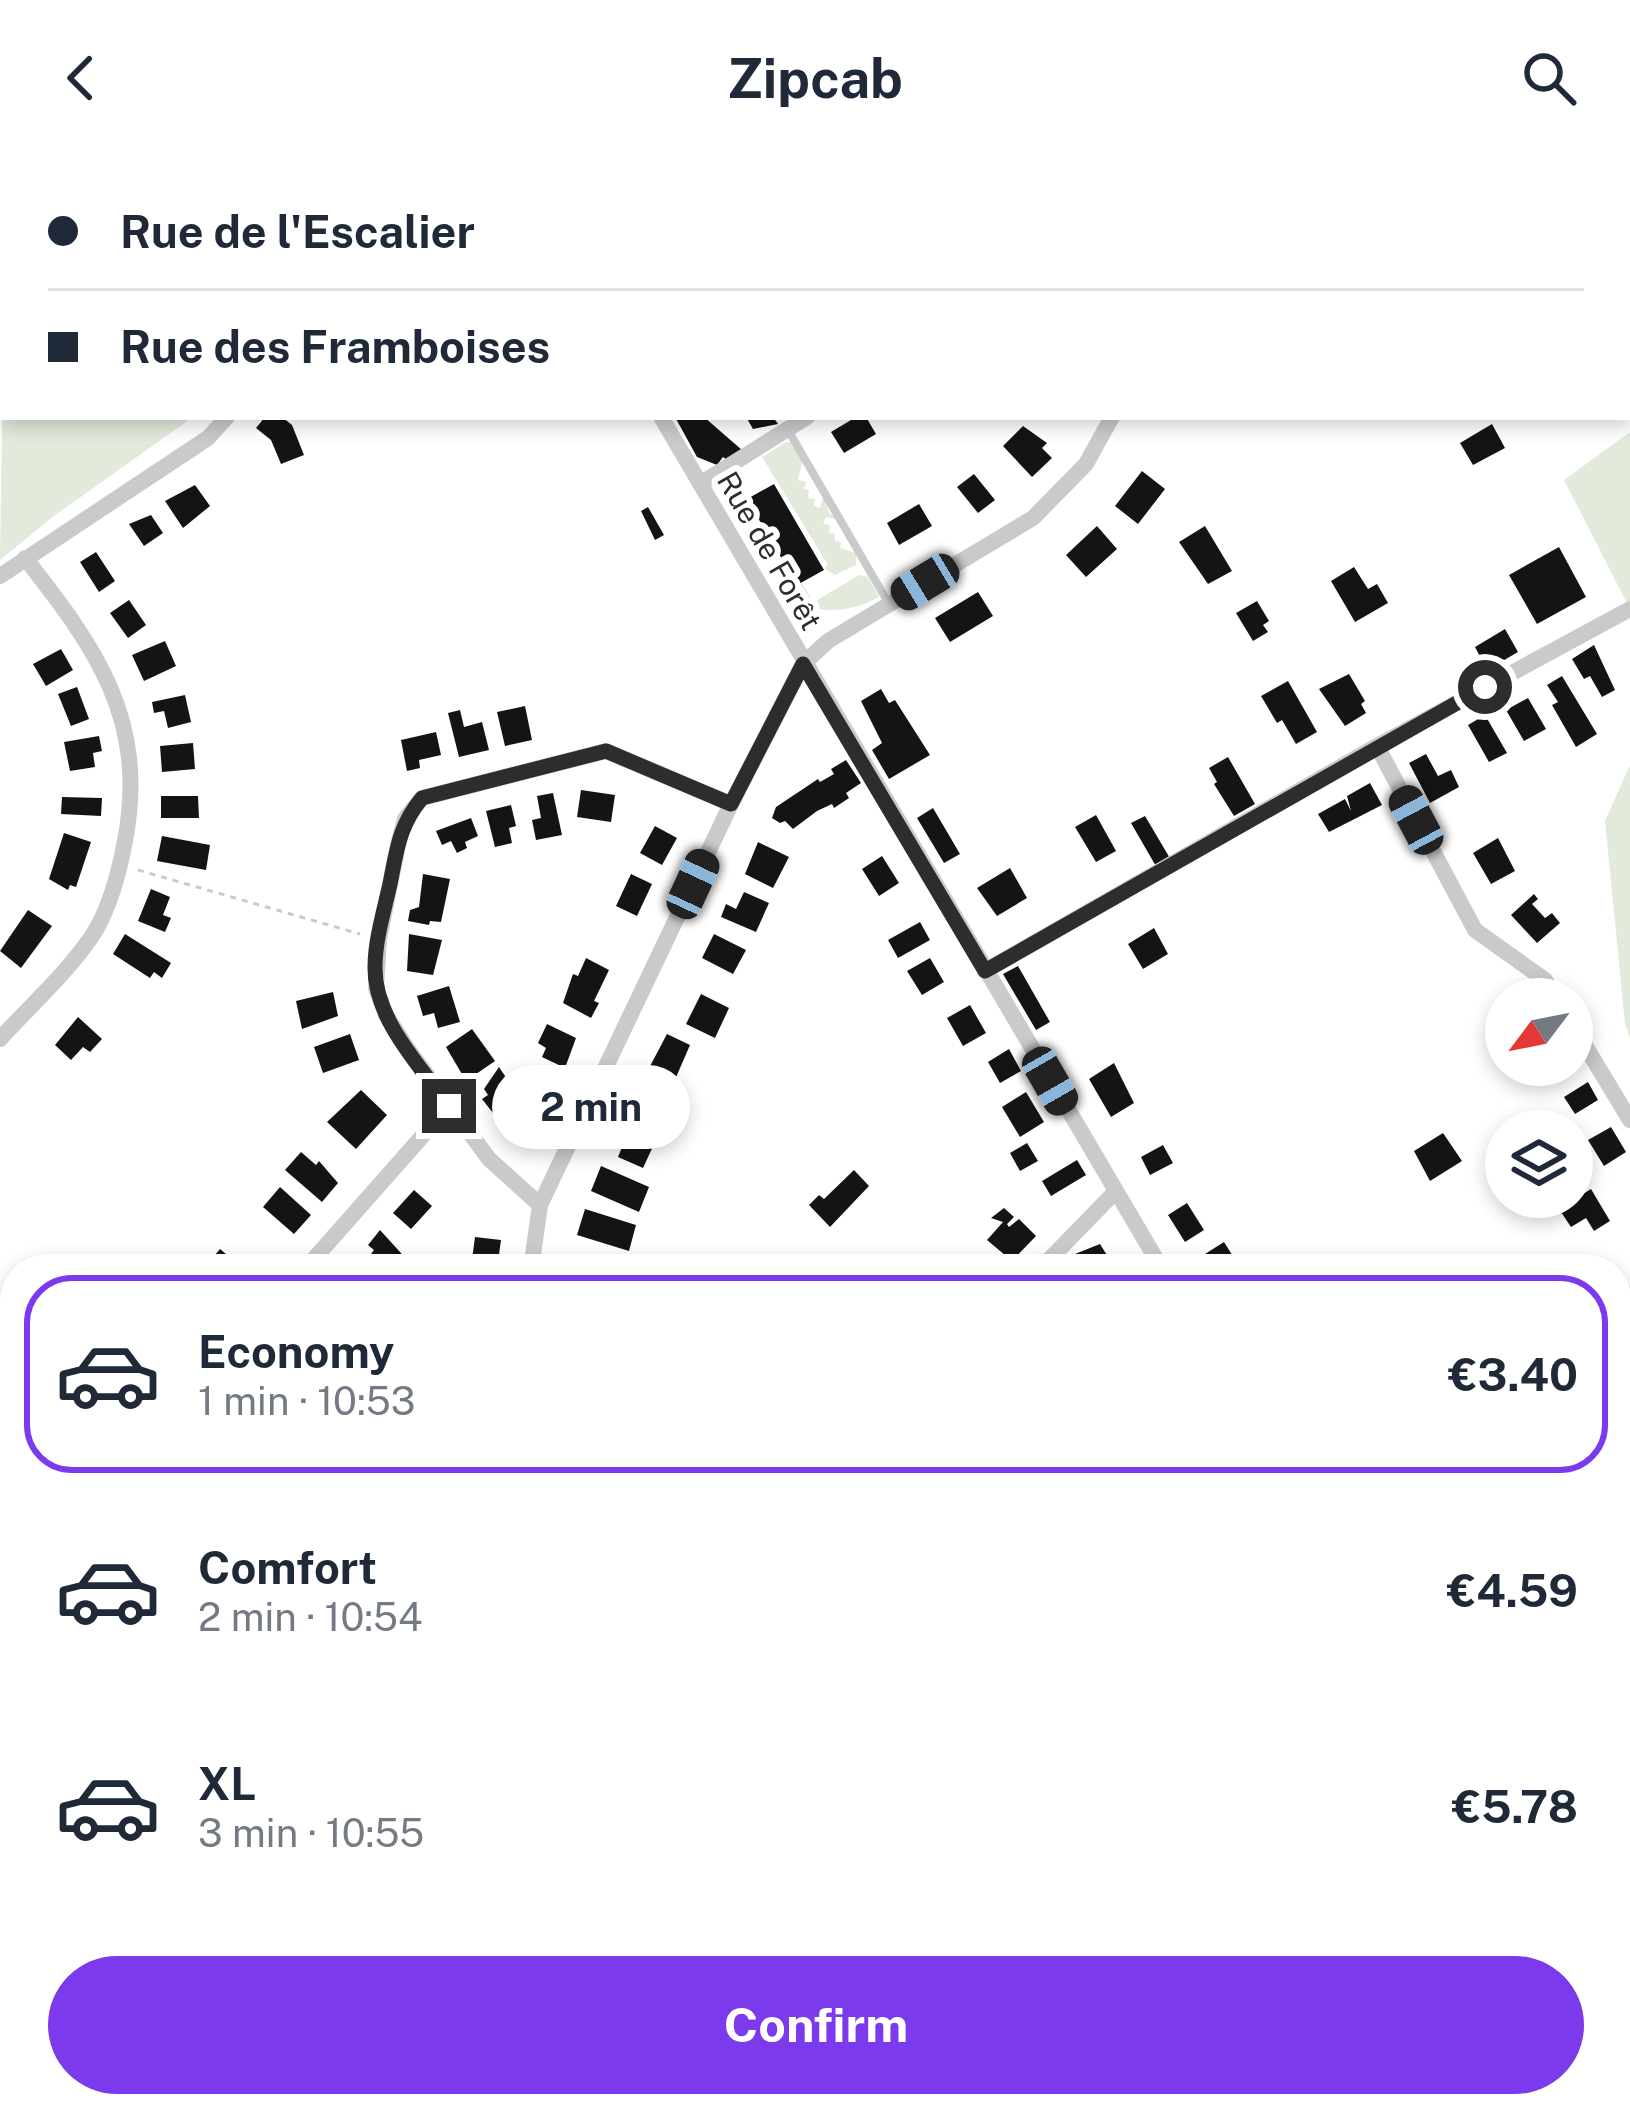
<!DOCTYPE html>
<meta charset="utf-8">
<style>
:root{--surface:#fff;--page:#f6f6f7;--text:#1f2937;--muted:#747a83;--line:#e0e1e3;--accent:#7c3aed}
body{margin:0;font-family:"Public Sans",sans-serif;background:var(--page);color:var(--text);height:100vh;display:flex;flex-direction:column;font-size:45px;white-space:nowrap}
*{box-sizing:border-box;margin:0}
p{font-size:39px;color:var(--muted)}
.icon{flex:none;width:66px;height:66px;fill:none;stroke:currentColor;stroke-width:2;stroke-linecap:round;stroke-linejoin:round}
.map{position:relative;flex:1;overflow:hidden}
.sheet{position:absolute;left:0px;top:1098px;width:1632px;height:864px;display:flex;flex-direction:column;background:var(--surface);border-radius:48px 48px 0 0;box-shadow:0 6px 18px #0003}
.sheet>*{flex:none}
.banner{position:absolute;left:0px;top:0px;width:1632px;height:264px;box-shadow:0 6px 18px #0003;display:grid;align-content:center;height:264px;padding:0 48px;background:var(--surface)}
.needle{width:78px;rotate:238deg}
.controls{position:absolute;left:1485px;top:822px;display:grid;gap:24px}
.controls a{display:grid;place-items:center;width:108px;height:108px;border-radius:50%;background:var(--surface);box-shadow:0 6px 18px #0003;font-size:60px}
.end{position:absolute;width:54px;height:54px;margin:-27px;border:15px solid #2d2d2d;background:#fff;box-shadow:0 0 0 6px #fff}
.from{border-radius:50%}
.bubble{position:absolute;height:84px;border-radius:42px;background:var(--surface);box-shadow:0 6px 18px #0003;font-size:39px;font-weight:700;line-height:84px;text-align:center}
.car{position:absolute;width:36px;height:72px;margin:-36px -18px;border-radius:15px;box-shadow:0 0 9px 3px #0007;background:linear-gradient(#222 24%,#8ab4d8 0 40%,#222 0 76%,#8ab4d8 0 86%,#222 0)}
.banner b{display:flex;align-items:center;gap:42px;height:114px;font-size:45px}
.banner b+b{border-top:3px solid var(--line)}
.banner i{width:30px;height:30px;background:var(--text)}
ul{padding:21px 0 0;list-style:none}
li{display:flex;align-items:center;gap:36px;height:198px;margin:0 24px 18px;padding:0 24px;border:6px solid transparent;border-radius:48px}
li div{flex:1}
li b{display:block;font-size:45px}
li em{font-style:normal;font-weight:700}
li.active{border-color:var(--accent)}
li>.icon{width:108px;height:108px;stroke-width:1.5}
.primary-button{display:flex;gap:24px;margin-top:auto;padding:24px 48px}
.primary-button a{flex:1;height:138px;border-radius:72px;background:var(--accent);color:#fff;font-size:48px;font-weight:700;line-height:138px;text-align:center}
header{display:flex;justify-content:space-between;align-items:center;height:156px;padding:0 48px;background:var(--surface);font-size:54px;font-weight:700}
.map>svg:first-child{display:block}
</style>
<header><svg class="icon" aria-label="back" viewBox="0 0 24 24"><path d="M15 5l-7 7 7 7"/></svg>Zipcab<svg class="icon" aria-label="search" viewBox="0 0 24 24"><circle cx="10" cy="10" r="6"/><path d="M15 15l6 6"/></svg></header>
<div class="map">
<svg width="1630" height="1962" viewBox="0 0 1630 1962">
<rect width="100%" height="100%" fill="#fff"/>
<path fill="#e2eadc" d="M3,203V261H193L54,360L0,404Z
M1630,276V453L1564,324Z
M786,286L794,287L803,303L798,324L806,326L804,333L809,334L808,342L815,343L814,350L820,352L824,338L829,357L840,364L826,361L823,368L830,369L829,377L835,378V385L841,386L840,392L856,397V409L835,419L824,412L828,409L762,301Z
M793,414L814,446L859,419L868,421L879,441C845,459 815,458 782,440L777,425Z
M1630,609V882L1625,868L1605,665Z"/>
<path fill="#141414" d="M265,261H282L292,269L304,299L281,308L271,284L256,272Z
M675,261H704L742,294L730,306L723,301L717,309L697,301Z
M746,261H773L778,268L753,273Z
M856,261H866L876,278L844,297L831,276Z
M1492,268L1505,292L1473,309L1460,287Z
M1023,270L1047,287L1042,292L1052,302L1032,321L1003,290Z
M1142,315L1165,333L1138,368L1115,350Z
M974,318L995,344L978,357L957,331Z
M774,328L824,414L797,429L747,343Z
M195,329L210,350L183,372L165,345Z
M919,348L932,370L899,389L887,367Z
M648,351L664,379L655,384L641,355Z
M151,359L163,377L144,390L129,368Z
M1097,370L1117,393L1086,421L1066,399Z
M1205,370L1232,415L1208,428L1179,386Z
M1559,391L1586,441L1537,468L1509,419Z
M96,396L115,425L99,436L80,406Z
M1354,411L1368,433L1377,428L1388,447L1355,466L1331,425Z
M978,436L993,460L950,486L935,462Z
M129,444L146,469L128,482L110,457Z
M1257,445L1269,465L1263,469L1268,476L1253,485L1236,457Z
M1505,473L1518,496L1487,514L1475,491Z
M165,485L176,510L144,525L132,499Z
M1594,489L1615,534L1602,541L1590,520L1584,523L1572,503Z
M61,493L73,514L46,530L33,508Z
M1349,518L1365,545L1361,548L1366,557L1345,570L1319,533Z
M1562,520L1597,578L1576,591L1552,549L1558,546L1547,529Z
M1288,525L1317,576L1296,588L1282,564L1277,567L1261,540Z
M77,531L89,563L71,570L58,538Z
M881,533L889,547L895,544L930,599L889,623L872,594L882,587L861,545Z
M185,539L191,566L168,572L164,555L154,557L152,546Z
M1528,542L1546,573L1524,585L1506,554Z
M525,550L532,584L505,590L497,556Z
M460,554L464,571L482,566L489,594L459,601L448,557Z
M1485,559L1507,597L1489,606L1468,569Z
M436,576L441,599L419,604L420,612L407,615L401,584Z
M99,580L102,595L93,597L95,611L70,615L64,586Z
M193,587L195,613L162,616L160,590Z
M1426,598L1438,620L1451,614L1459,631L1430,647L1409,607Z
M1228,601L1255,648L1234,660L1214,628L1217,626L1209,612Z
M846,604L861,627L846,637L849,642L834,652L832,648L817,655L793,673L785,665L780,667L772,662L776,651L818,623L820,626L834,618L831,613Z
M1370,627L1382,649L1329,676L1318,658L1345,643L1351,655L1347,640Z
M581,634L615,639L611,666L577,661Z
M553,637L562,679L536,684L532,664L541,662L537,640Z
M161,640H198L199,662H161Z
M62,641L102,642L101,660L61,658Z
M511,649L516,670L509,672L512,687L495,691L486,655Z
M933,652L960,698L944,707L917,662Z
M1096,659L1116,695L1096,706L1075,671Z
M1145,660L1171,704L1157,712L1131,667Z
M471,662L478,680L465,686L467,692L457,697L451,685L442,689L436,675Z
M655,670L677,682L662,709L640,697Z
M64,677L91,686L76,731L70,729L68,734L49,723Z
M162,680L210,689L206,714L157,705Z
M1498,682L1515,715L1491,728L1473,697Z
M758,686L789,701L773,732L745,718Z
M882,700L899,727L879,740L862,713Z
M1010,712L1027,742L997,760L977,732Z
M423,718L450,723L441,766L430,765L429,769L408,765L410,754L419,751Z
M631,718L652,728L637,760L616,750Z
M151,733L170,741L163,759L171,762L165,776L138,765Z
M744,736L769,747L756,776L721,761L726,748L736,753Z
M1534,738L1538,743L1532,748L1545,762L1552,757L1560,767L1537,787L1511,759Z
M28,754L52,770L21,812L0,795Z
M920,766L930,784L898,802L888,784Z
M1154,772L1168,798L1143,813L1128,788Z
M125,778L171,807L162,822L154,816L150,822L113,798Z
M409,778L442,784L433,819L407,815Z
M714,778L746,794L733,818L702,802Z
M586,802L609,814L594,845L599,847L591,862L563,847L573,818L578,820Z
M930,802L944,826L922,839L907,815Z
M1018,810L1050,866L1036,874L1003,818Z
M449,830L460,866L438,872L434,857L423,860L417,840Z
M333,836L338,860L302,873L296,845Z
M701,838L729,852L715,882L686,868Z
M970,849L986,877L963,890L947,862Z
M78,861L102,883L90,896L83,891L71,904L55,889Z
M547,868L576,882L565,912L542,901L546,892L538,887Z
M472,873L495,905L466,925L446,891Z
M350,878L359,904L323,917L314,891Z
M667,878L690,889L674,926L648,914Z
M1009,893L1021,915L1000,927L988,906Z
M1114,907L1134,947L1111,961L1089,923Z
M499,911L527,953L504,971L482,943L488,939L484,933Z
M1588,926L1598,944L1575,958L1564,941Z
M651,931L675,944L661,974L636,961Z
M361,934L387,959L356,993L327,966Z
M1026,936L1044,966L1020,981L1002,951Z
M621,971L655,986L643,1012L618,1001L622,991L614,987Z
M1611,971L1626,996L1604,1010L1588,984Z
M1443,977L1462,1005L1430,1025L1414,995Z
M1027,987L1038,1005L1020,1015L1010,997Z
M1163,989L1173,1007L1150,1019L1141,1001Z
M301,996L316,1009L319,1005L338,1027L322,1046L285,1014Z
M1077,1004L1086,1019L1051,1040L1042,1025Z
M601,1010L649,1031L639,1056L591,1035Z
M854,1014L869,1030L830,1071L809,1049L819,1039L824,1043Z
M280,1031L311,1059L294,1078L263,1051Z
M1591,1033L1610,1065L1594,1075L1586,1062L1571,1071L1559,1053Z
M414,1034L432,1050L411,1073L393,1057Z
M1187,1047L1204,1074L1185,1086L1168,1059Z
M1004,1052L1014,1061L1007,1068L1009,1071L1019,1063L1036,1080L1012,1105L987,1084L1003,1066L991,1062Z
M585,1053L636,1069L629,1095L577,1079Z
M380,1074L410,1107L405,1113H388L371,1098L374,1094L368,1089Z
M475,1081L501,1084L497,1113L471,1111Z
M1224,1086L1241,1113H1214L1205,1098Z
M1100,1088L1113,1109L1107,1113H1084L1075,1098Z
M220,1093L244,1113H203Z
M574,1099L608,1104L607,1113H572Z
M1617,1337L1630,1361V1366L1617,1374Z
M1630,1440V1458L1617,1463V1444Z
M0,1479L15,1482V1500L0,1497Z
M1395,1947H1436L1433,1962H1392Z
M1461,1948L1493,1957L1492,1962H1458Z"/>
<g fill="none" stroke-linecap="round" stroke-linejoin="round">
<path stroke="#cacaca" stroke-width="3" stroke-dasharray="6 6" stroke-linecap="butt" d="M138,714L360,778"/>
<path stroke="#cacaca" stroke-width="8" d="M788,274L889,448
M1617,1808L1630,1811
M1384,1962L1387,1947"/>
<path stroke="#cacaca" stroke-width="16" d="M511,0L513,3
M820,0L822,3
M1089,0V3
M365,3L366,0
M1229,3L1235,0
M661,261L1162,1113
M700,328L807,261
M0,420L208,282L227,261
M1377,590L1475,774L1545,824L1557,843
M985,815L1377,590L1630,453
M1572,868L1630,964
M0,883C30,850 67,817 92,780C110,753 119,717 125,685C148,564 96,492 25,402
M540,1049L489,1003L407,892L386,859L376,832L379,783L398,689L405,663L422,642L606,595L731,648
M305,1113L449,950
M531,1113L540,1049L731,648L803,508L828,485L1033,362L1086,308L1112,261
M1040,1113L1116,1035
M1617,1147L1630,1138
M1617,1315L1630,1337
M0,1918L15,1932
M31,1947L42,1962"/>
<path stroke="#b7b7b7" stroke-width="24" d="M803,1947L814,1962"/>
<path stroke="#a5a5a5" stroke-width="27" d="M0,1541L15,1544
M0,1576L15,1579
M1617,1866L1630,1868
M1617,1900L1630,1902"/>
<path stroke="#949494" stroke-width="30" d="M15,3L18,0
M81,3L83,0
M0,25L3,21
M0,122L3,118"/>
</g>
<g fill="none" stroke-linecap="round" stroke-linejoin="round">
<path stroke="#2d2d2d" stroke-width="15" d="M449,950C420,910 374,863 375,811C375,784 384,755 390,728C397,693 399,670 422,642L606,595L731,648L803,508L985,815L1485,531"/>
</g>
<g text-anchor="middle" stroke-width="12" stroke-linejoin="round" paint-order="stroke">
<g font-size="30" fill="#2d2d2d" stroke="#fff">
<text transform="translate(769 395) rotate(60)" y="10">Rue de Forêt</text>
</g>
</g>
</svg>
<div class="controls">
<a><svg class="needle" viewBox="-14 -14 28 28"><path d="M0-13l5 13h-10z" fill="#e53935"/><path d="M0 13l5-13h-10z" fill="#747a83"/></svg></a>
<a><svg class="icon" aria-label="layers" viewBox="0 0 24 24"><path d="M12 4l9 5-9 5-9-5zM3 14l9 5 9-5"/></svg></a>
</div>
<i class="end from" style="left:1485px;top:531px"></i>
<i class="end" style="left:449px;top:950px"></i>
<div class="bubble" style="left:492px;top:909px;width:198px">2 min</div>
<i class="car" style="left:925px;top:426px;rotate:239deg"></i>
<i class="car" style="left:1416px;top:664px;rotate:332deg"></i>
<i class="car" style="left:693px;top:728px;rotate:25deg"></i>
<i class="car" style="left:1050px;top:925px;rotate:150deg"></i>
<div class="banner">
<b><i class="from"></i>Rue de l'Escalier</b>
<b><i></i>Rue des Framboises</b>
</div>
<section class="sheet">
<ul>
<li class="active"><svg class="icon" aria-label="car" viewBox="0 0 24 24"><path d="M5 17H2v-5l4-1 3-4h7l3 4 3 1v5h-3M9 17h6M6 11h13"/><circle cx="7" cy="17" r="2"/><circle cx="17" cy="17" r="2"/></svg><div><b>Economy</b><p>1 min · 10:53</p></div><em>€3.40</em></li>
<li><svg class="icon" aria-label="car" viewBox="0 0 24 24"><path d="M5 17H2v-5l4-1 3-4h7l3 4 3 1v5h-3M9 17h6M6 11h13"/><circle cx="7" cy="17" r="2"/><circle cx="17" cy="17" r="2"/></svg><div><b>Comfort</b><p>2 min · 10:54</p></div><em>€4.59</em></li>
<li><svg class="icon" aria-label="car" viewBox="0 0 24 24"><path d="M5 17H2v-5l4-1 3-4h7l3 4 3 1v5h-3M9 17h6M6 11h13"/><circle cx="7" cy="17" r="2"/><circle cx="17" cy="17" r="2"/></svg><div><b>XL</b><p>3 min · 10:55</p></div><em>€5.78</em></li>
</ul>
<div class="primary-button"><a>Confirm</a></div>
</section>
</div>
